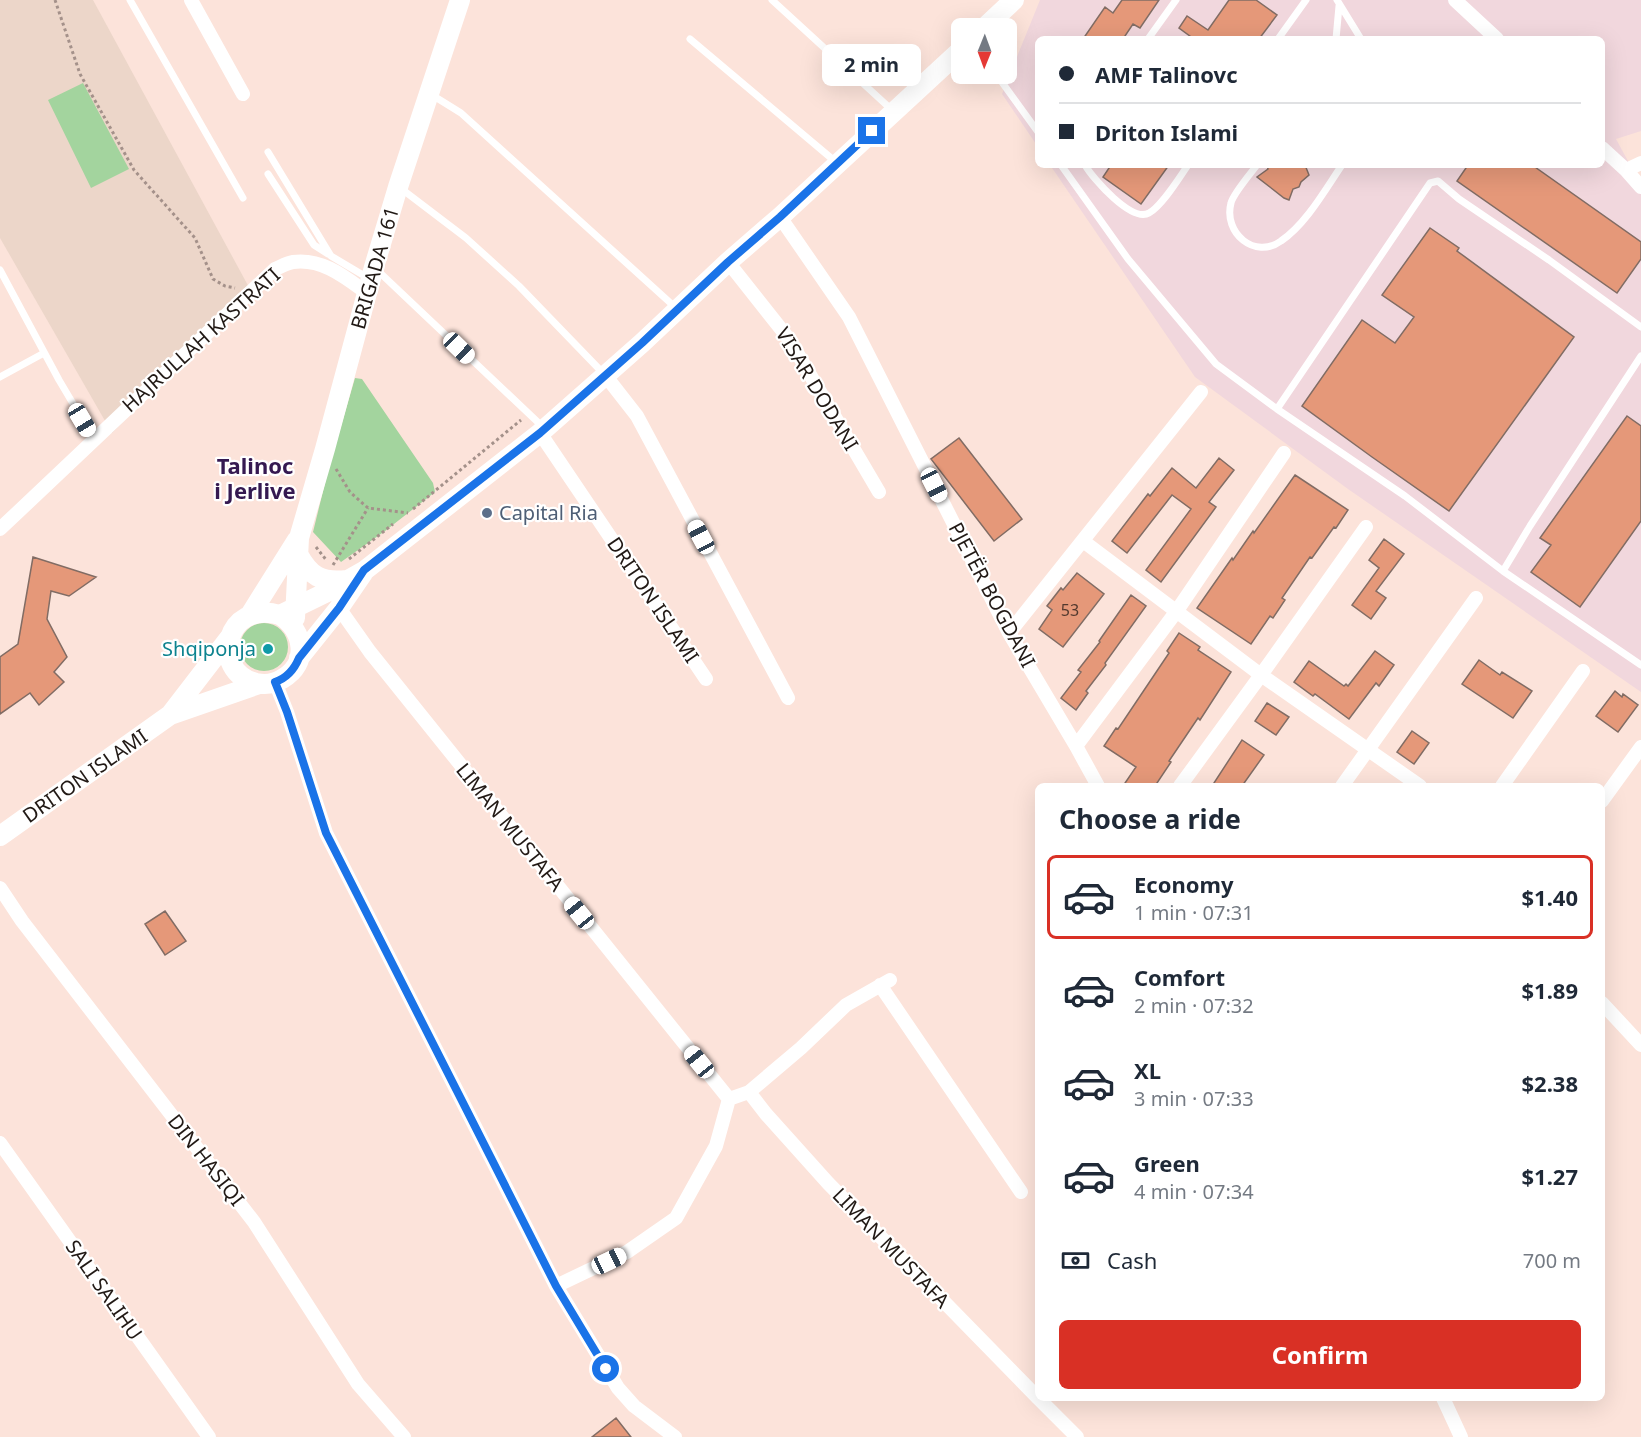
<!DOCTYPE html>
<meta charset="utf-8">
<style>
:root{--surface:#fff;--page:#f6f6f7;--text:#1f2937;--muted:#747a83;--line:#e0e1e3;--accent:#d93025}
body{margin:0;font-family:"Noto Sans",sans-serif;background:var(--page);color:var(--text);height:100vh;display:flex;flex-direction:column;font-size:22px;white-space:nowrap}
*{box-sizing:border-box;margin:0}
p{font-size:20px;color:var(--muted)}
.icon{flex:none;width:33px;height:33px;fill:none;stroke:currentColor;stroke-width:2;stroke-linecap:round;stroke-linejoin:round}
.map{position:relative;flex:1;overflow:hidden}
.drawer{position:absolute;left:1035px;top:783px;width:570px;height:618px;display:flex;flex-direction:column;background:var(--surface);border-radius:9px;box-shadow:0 6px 24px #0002}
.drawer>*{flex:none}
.banner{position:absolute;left:1035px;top:36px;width:570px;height:132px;border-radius:9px;box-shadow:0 6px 24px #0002;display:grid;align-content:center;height:132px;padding:0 24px;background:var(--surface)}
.needle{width:39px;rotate:181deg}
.fabs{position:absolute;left:951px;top:18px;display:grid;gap:12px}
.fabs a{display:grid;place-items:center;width:66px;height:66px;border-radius:9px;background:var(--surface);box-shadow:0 6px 24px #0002;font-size:30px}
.end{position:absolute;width:27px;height:27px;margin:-14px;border:8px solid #1a73e8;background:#fff;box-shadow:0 0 0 3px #fff}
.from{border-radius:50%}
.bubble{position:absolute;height:42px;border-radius:9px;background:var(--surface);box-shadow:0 6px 24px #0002;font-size:20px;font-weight:700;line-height:42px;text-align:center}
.car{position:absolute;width:18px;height:36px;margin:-18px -9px;border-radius:8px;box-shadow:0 0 4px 2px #0007;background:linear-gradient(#fff 24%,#345 0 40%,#fff 0 76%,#345 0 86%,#fff 0)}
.banner b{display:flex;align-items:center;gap:21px;height:57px;font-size:22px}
.banner b+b{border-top:2px solid var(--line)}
.banner i{width:15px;height:15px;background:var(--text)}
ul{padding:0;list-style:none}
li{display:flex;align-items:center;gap:18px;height:84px;margin:0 12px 9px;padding:0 12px;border:3px solid transparent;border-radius:9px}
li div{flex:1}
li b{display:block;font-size:22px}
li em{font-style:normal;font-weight:700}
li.current{border-color:var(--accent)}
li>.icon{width:54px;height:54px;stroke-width:1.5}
h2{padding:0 24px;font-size:27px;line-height:72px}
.pay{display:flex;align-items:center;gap:15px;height:66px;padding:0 24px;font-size:22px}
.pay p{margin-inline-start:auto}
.action{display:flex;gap:12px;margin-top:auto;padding:12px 24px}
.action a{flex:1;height:69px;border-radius:9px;background:var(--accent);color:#fff;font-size:24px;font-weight:700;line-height:69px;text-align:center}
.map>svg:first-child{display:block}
</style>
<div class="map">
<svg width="1641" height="1437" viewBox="0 0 1641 1437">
<rect width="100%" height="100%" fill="#fce3da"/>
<path fill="#f1d7dd" d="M1040,0H1641V131L1616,139L1641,185V692L1348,489L1195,377L1050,165H1602V39H1038V147L1002,94Z"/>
<path fill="#ecd6c9" d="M0,0H93L251,291L112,433L0,238Z"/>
<path fill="#a3d49e" d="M83,83L129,169L91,188L48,100Z
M355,378L362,379L433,483L435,492L385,531L341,562L313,532L328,471Z
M240 647a24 24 0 1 1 48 0a24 24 0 1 1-48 0Z"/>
<path fill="#e59879" stroke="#816c64" stroke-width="1.5" d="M1122,0H1159L1140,28L1133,24L1123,39H1083L1105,7L1113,13Z
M1229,0H1256L1277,15L1259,39H1194L1179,28L1187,16L1208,30Z
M1111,165H1169L1141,204L1103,177Z
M1267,165H1305L1309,175L1301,182L1299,187L1293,189L1289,200L1284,198L1257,177L1268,169Z
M1468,165H1532L1641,242V259L1617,293L1457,181Z
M1430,228L1459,248L1457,251L1574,337L1449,511L1372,457L1302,406L1362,320L1395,343L1414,317L1382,295Z
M1627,416L1641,426V521L1580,607L1531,572L1551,545L1540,538Z
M959,438L1022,519L994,541L931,459Z
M1219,458L1234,470L1209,502L1216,507L1161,582L1146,570L1191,509L1172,495L1127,553L1112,541L1148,494L1150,496L1172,468L1196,488Z
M1295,475L1348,510L1336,528L1334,527L1312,558L1310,557L1282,598L1285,600L1273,618L1270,616L1251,644L1197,608L1232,558L1233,560L1253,531L1254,533Z
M1384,539L1404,554L1376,591L1386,598L1371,619L1352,605L1379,568L1369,560Z
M33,557L96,577L69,596L51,591L47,619L67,657L54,672L64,682L39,705L30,693L0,714V657L18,644Z
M1077,573L1104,594L1063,647L1039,629L1052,610L1047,606L1061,588L1063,590Z
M1131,595L1146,606L1105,663L1106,665L1086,691L1088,693L1076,710L1061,698L1081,672L1078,670L1100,642L1099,641Z
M1179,633L1200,647L1198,650L1231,672L1200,720L1198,718L1169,761L1171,762L1155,786H1123L1136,767L1104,746L1116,728L1118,729L1169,653L1167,651Z
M1375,651L1394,665L1379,686L1376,683L1349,719L1315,694L1313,696L1294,682L1309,661L1344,686L1346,684L1348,686Z
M1479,660L1500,675L1502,672L1532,691L1513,718L1462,684Z
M1615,691L1622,697L1623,694L1638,705L1618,732L1596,716Z
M1267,703L1289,717L1276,735L1255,721Z
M1412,731L1429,743L1414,764L1397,752Z
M1242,740L1264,755L1242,786H1212Z
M165,911L186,941L165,955L145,924Z
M616,1418L631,1437H592Z"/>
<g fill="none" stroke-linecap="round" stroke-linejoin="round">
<path stroke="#a4918a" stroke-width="3" stroke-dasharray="3 3" stroke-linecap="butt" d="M55,0L80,74L134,170L195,238L213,279L225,286L235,288
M336,469L350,492L368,508L408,513
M413,509L521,420
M316,547L327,561
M349,559L393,524
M333,565L368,508"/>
<path stroke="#fff" stroke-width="7" d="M130,0L243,198
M772,0L892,110
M1337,0L1361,39
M690,39L837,163
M1148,39L1176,0
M1278,39L1306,0
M1336,39L1339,6
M996,74L1038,132
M432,95L461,113L676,308
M268,152L331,256L368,278
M1061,165L1128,259L1216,364L1277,409L1405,496L1503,571L1641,665
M1085,165C1093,179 1132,223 1149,213C1162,206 1179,178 1188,165
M1257,165C1251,173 1233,194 1231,203C1223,233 1255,260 1281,241C1306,224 1325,190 1342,165
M268,174L314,245L328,254
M399,187L466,238L519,286L603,373
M376,269L544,428
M0,270L59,380L94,439
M0,377L44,353
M1277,409L1430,183L1438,181L1459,199L1549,260L1641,327
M1503,571L1530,526L1641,356"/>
<path stroke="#fff" stroke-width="14" d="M191,0L243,94
M1455,0L1497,39
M1602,148L1626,170L1641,187
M1626,170L1641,163
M780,217L849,317L1009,633L1076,746L1098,786
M728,262L789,339L879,492
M605,375L637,416L788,698
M540,433L706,679
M0,529L275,269C280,267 287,263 293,262C322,258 345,277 367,293
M1083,541L1261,675L1420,786
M339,608L370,652L729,1099L716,1146L676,1218L627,1252L556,1286
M1009,633L1201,392
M275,682L287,712L326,833L556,1286L618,1388L634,1406L675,1437
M1076,746L1176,612L1284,453
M1180,786L1261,675L1366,527
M1342,786L1476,598
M1502,786L1583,671
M1602,801L1641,747
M0,888L22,921L254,1222L358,1384L404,1437
M880,985L1021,1192
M1602,1003L1641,1045
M749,1092L766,1114L828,1183L1038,1398
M729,1099L749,1092L801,1048L846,1005L890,980
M0,1143L209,1437
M1038,1398L1077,1437
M1443,1398L1461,1437"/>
<path stroke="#fff" stroke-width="20" d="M984,28L1014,0
M298,554C310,576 321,583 347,580
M250,615L297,540
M280,615C304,631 310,663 282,679C274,684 265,685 256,683C209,671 225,599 280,615L325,593L364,571L540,433L642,343L728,262L780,217L962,49
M295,618L299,538L325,449L374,267L398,187L460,0
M299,658L339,608L363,573
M170,715L230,637
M0,836L170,715L259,684"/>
</g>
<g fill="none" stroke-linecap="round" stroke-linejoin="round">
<path stroke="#1a73e8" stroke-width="8" d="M606,1369L556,1286L326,833L287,712L275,682C287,678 294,670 299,658L339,608L364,570L540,433L642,343L728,262L780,217L872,131"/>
</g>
<circle fill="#5c6f8a" stroke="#fff" stroke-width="2" cx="487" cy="513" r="6"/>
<circle fill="#0f9aa8" stroke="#fff" stroke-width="2" cx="268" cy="649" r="6"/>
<g text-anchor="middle" stroke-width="4.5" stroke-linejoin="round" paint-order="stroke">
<g font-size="16" fill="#52392e">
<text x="1070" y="616">53</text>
</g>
<g font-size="20" fill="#211915" stroke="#fff">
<text transform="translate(375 268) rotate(-74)" y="7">BRIGADA 161</text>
<text transform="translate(201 340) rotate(-42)" y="7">HAJRULLAH KASTRATI</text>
<text transform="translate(817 389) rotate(59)" y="7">VISAR DODANI</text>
<text transform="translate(992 595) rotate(62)" y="7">PJETËR BOGDANI</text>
<text transform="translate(653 600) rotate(56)" y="7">DRITON ISLAMI</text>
<text transform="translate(85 776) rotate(-35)" y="7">DRITON ISLAMI</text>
<text transform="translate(510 827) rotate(51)" y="7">LIMAN MUSTAFA</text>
<text transform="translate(206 1160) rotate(52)" y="7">DIN HASIQI</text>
<text transform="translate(891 1248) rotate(46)" y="7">LIMAN MUSTAFA</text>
<text transform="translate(104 1290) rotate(55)" y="7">SALI SALIHU</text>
</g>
<g font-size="20" fill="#4e5e75" stroke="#fff" text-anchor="start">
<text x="499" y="520">Capital Ria</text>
</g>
<g font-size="20" fill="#0d838f" stroke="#fff" text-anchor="end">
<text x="256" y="656">Shqiponja</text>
</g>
<g font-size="22" font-weight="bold" fill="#351951" stroke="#fff">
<text x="255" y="474">Talinoc<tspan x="255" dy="25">i Jerlive</tspan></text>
</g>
</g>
</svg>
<div class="fabs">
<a><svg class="needle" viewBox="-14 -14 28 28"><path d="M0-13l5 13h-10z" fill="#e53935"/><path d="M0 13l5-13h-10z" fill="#747a83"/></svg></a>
</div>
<i class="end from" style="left:606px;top:1369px"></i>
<i class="end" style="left:872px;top:131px"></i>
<div class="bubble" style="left:822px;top:44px;width:99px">2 min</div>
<i class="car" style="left:459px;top:348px;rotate:134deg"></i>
<i class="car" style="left:82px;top:420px;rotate:149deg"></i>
<i class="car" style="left:934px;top:485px;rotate:153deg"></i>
<i class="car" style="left:701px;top:537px;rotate:332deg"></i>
<i class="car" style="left:579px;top:913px;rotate:321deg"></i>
<i class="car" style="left:699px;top:1062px;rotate:321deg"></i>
<i class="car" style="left:609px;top:1261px;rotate:65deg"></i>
<div class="banner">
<b><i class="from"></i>AMF Talinovc</b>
<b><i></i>Driton Islami</b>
</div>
<section class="drawer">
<h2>Choose a ride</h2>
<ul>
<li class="current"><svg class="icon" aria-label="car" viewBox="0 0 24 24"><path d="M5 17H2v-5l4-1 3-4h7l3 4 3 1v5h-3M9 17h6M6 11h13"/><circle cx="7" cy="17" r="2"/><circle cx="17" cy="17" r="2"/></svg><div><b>Economy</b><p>1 min · 07:31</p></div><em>$1.40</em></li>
<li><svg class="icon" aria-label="car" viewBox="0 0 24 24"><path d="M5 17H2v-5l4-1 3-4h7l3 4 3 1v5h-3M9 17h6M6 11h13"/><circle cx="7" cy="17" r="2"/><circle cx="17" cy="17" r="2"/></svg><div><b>Comfort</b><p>2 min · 07:32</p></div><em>$1.89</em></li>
<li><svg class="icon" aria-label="car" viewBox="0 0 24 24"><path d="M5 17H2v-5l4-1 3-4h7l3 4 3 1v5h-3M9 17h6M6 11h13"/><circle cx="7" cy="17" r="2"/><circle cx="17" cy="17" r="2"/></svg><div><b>XL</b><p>3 min · 07:33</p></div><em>$2.38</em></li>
<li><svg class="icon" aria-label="car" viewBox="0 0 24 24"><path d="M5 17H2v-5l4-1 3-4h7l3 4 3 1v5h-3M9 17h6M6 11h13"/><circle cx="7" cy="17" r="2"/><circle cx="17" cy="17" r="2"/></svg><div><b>Green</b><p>4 min · 07:34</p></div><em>$1.27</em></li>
</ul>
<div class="pay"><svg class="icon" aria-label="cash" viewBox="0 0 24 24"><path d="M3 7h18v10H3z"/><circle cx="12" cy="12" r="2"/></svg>Cash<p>700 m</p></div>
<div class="action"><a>Confirm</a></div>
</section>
</div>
